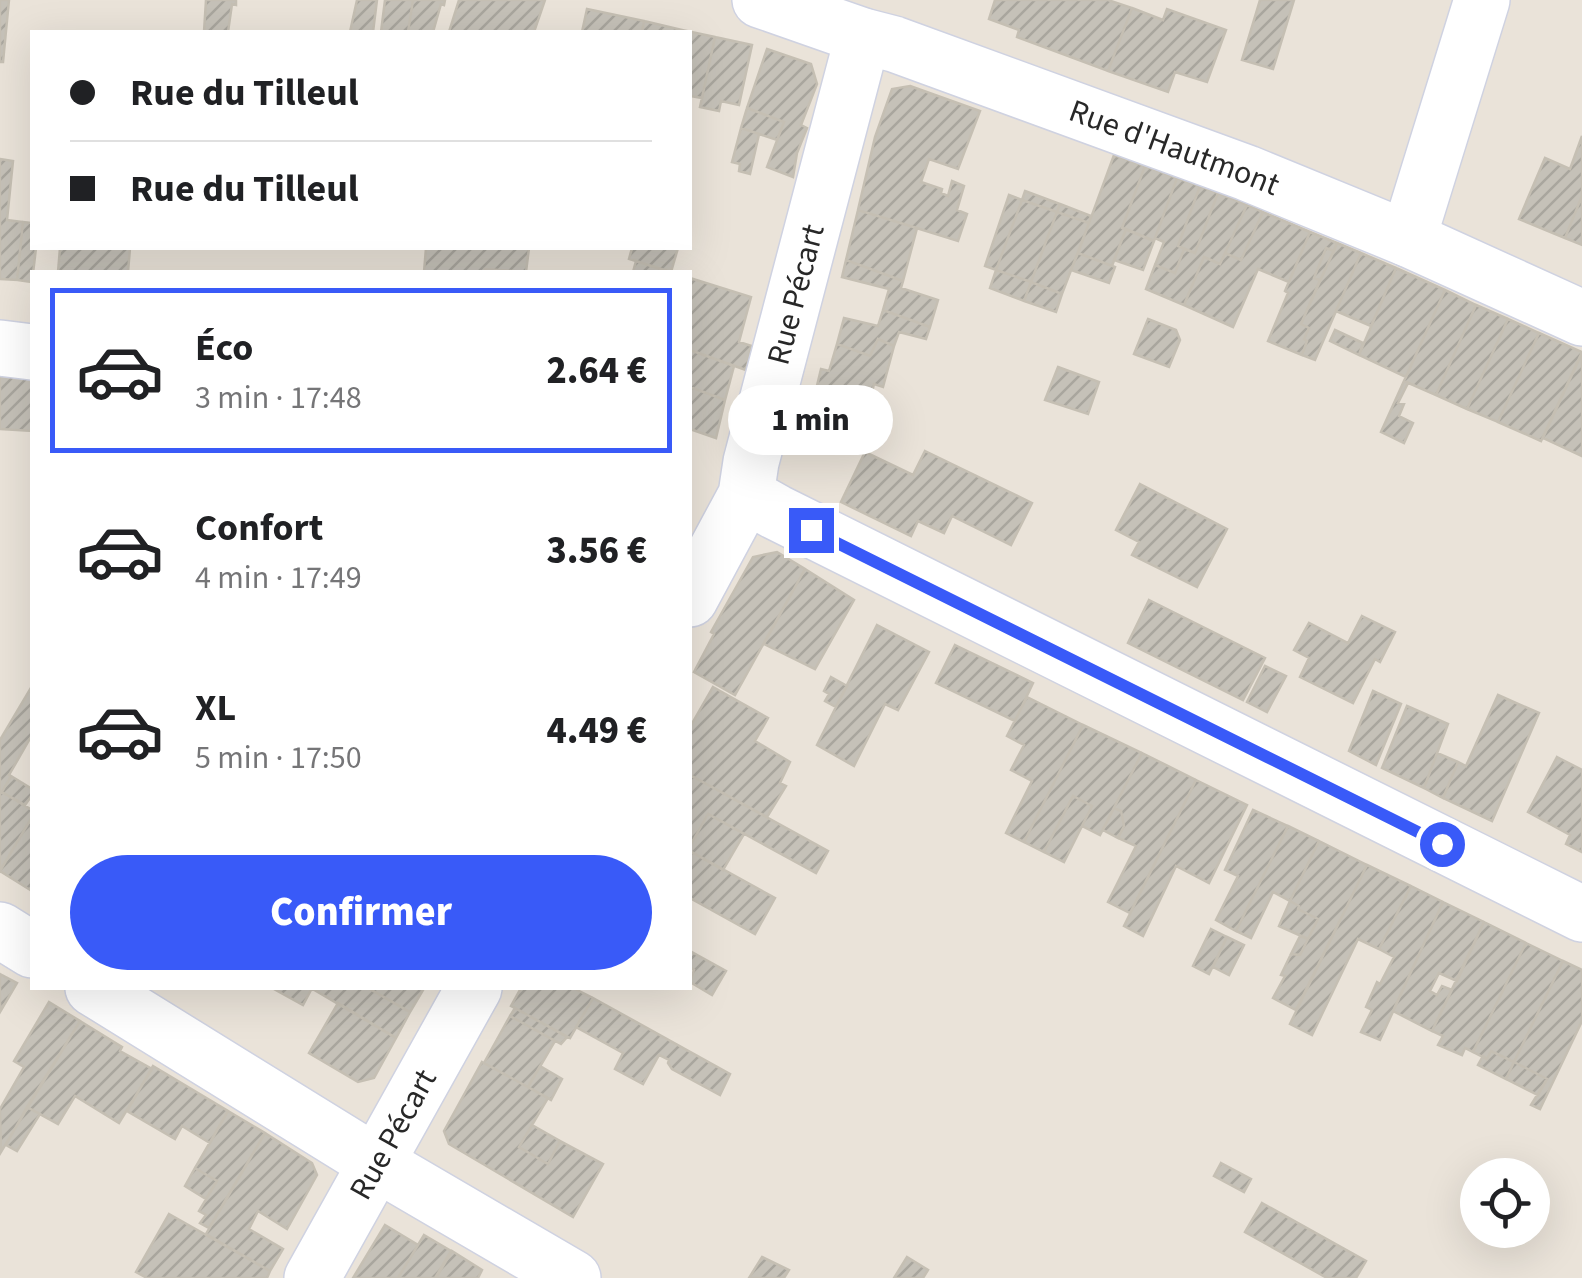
<!DOCTYPE html>
<html lang="fr">
<meta charset="utf-8">
<style>
:root{--surface:#fff;--page:#f2f2f2;--text:#202124;--muted:#757577;--line:#e0e0e0;--accent:#395af8}
body{margin:0;font-family:"Source Sans 3",sans-serif;background:var(--page);color:var(--text);height:100vh;display:flex;flex-direction:column;font-size:38px;white-space:nowrap}
*{box-sizing:border-box;margin:0}
p{font-size:32px;color:var(--muted)}
.icon{flex:none;width:55px;height:55px;fill:none;stroke:currentColor;stroke-width:2;stroke-linecap:round;stroke-linejoin:round}
.map{position:relative;flex:1;overflow:hidden}
.details{position:absolute;left:30px;top:270px;width:662px;height:720px;display:flex;flex-direction:column;background:var(--surface);border-radius:0px;box-shadow:0 10px 40px #0002}
.details>*{flex:none}
.guide{position:absolute;left:30px;top:30px;width:662px;height:220px;border-radius:0px;box-shadow:0 10px 40px #0002;display:grid;align-content:center;height:220px;padding:0 40px;background:var(--surface)}
.buttons{position:absolute;left:1460px;top:1158px;display:grid;gap:20px}
.buttons a{display:grid;place-items:center;width:90px;height:90px;border-radius:50%;background:var(--surface);box-shadow:0 10px 40px #0002;font-size:50px}
.end{position:absolute;width:45px;height:45px;margin:-22px;border:12px solid #395af8;background:#fff;box-shadow:0 0 0 5px #fff}
.from{border-radius:50%}
.bubble{position:absolute;height:70px;border-radius:35px;background:var(--surface);box-shadow:0 10px 40px #0002;font-size:32px;font-weight:800;line-height:70px;text-align:center}
.guide b{display:flex;align-items:center;gap:35px;height:95px;font-size:38px}
.guide b+b{border-top:2px solid var(--line)}
.guide i{width:25px;height:25px;background:var(--text)}
ul{padding:18px 0 0;list-style:none}
li{display:flex;align-items:center;gap:30px;height:165px;margin:0 20px 15px;padding:0 20px;border:5px solid transparent;border-radius:0px}
li div{flex:1}
li b{display:block;font-size:38px}
li em{font-style:normal;font-weight:800}
li.on{border-color:var(--accent)}
li>.icon{width:90px;height:90px;stroke-width:1.5}
.primary-button{display:flex;gap:20px;margin-top:auto;padding:20px 40px}
.primary-button a{flex:1;height:115px;border-radius:60px;background:var(--accent);color:#fff;font-size:40px;font-weight:800;line-height:115px;text-align:center}
.map>svg:first-child{display:block}
</style>
<div class="map">
<svg width="1582" height="1278" viewBox="0 0 1582 1278">
<defs>
<pattern id="building-hatch" width="6" height="6" patternUnits="userSpaceOnUse" patternTransform="scale(2.5)"><rect width="6" height="6" fill="#c5c1b8"/><path d="M-1 1l2-2M0 6l6-6M5 7l2-2" fill="none" stroke="#a9a69e"/></pattern>
</defs>
<rect width="100%" height="100%" fill="#eae3d9"/>
<path fill="url(#building-hatch)" stroke="#c5bfb3" stroke-width="2.5" d="M0,0H9L3,62H0Z
M206,0H236V5L232,4L228,32H204Z
M357,0H377L373,32H350Z
M385,0H413L408,32H381Z
M413,0H445L444,5L441,4L433,32H408Z
M459,0H545L534,32H449Z
M995,0H1108L1132,8L1108,71L1017,37L1019,30L989,19Z
M1260,0H1294L1273,69L1242,60Z
M1132,8L1163,20L1167,9L1226,30L1207,82L1175,72L1168,92L1108,71Z
M587,9L644,21L642,32H582Z
M644,21L682,30V32H642Z
M682,30L715,37L702,98L690,96V32H682Z
M715,37L752,45L739,105L721,101L719,111L700,107Z
M767,49L811,64L817,84L801,125L807,128L797,153L793,177L767,167L784,122L747,108Z
M910,86L980,111L958,169L929,159L921,182L942,189L941,193L948,196L952,181L964,186L957,210L967,214L958,241L858,210L875,137L892,89Z
M747,108L784,122L777,140L741,128Z
M741,128L759,134L750,174L739,171L740,164L732,162Z
M1582,136V196L1565,238L1519,219L1545,158L1570,169Z
M1114,155L1145,166L1122,228L1126,229L1112,266L1078,253Z
M0,159L13,161L7,220L23,222L17,280L0,279Z
M1145,166L1177,178L1154,241L1122,228Z
M1177,178L1200,186L1178,246L1184,249L1175,273L1155,265L1164,242L1155,238Z
M1200,186L1218,193L1195,253L1178,246Z
M1025,191L1060,204L1057,212L1022,200Z
M1218,193L1247,205L1220,264L1204,257L1184,305L1146,289L1155,265L1175,273L1184,249L1195,253Z
M1009,195L1022,200L996,270L985,266Z
M1582,196V245L1565,238Z
M1022,200L1057,212L1031,282L996,270Z
M1060,204L1091,216L1089,223L1057,212Z
M1247,205L1263,212L1241,260L1225,253Z
M858,210L917,228L903,281L846,260Z
M1057,212L1089,223L1062,294L1031,282Z
M1263,212L1310,232L1289,282L1258,269L1233,327L1184,305L1204,257L1220,264L1225,253L1241,260Z
M23,222L32,223V248H36L32,282L17,280Z
M1126,229L1154,241L1143,270L1114,260Z
M1310,232L1337,243L1334,251L1326,248L1314,278L1320,280L1301,324L1309,328L1304,339L1307,341L1302,355L1268,341L1288,293L1285,291Z
M1337,243L1361,253L1315,360L1302,355L1307,341L1304,339L1309,328L1301,324Z
M60,248H130L128,272H58Z
M426,248H529L526,272L485,269V272H424Z
M632,248H678L671,272L629,259Z
M1326,248L1334,251L1320,280L1314,278Z
M1078,253L1115,267L1109,283L1071,270Z
M1361,253L1396,268L1371,326L1336,311Z
M846,260L903,281L901,288L938,300L930,327L883,310L889,289L842,277Z
M636,261L663,270L671,272H633Z
M1396,268L1445,290L1406,377L1359,355Z
M996,270L1031,282L1024,301L990,288Z
M690,278L751,297L739,342L752,346L746,370L690,350Z
M1031,282L1062,294L1056,312L1024,301Z
M1445,290L1476,305L1436,395L1404,381Z
M1476,305L1508,319L1467,409L1436,395Z
M883,310L930,327L926,339L899,332L894,346L878,339L870,356L837,344L844,318L878,326Z
M1148,319L1176,330L1180,340L1169,367L1134,354Z
M1508,319L1539,333L1498,422L1467,409Z
M1335,330L1363,343L1359,355L1330,341Z
M1539,333L1582,352L1541,441L1498,422Z
M878,339L894,346L883,387L874,384L862,434L808,423L821,369L829,371L837,344L870,356Z
M690,350L734,366L725,400L690,387Z
M1582,353V456L1543,438Z
M1058,367L1099,382L1088,414L1045,400Z
M0,374L32,376V431L0,429Z
M1404,381L1408,383L1398,403L1404,404L1399,416L1413,423L1404,443L1381,432Z
M690,387L725,400L716,438L690,429Z
M925,451L1032,503L1011,545L952,516L944,533L918,521L911,536L841,502L865,452L913,475Z
M1140,484L1227,529L1197,587L1132,555L1139,542L1116,530Z
M777,552L805,569L735,695L694,672L714,634L711,632L753,557Z
M805,569L854,600L815,669L764,644Z
M1149,600L1265,658L1243,700L1128,643Z
M1362,616L1395,632L1380,662L1375,659L1353,703L1300,677L1309,658L1294,650L1309,623L1348,643Z
M877,625L929,652L898,710L885,704L854,766L817,745Z
M955,645L1033,683L1015,721L936,683Z
M1265,666L1286,676L1267,712L1247,702Z
M831,677L847,686L836,707L825,701L829,694L824,691Z
M32,686V735L9,775L11,776L2,792L32,810V817L0,871V740Z
M713,687L768,718L755,741L790,762L780,783L786,786L767,817L690,775V727Z
M1373,691L1401,704L1376,765L1349,751Z
M1498,695L1539,713L1492,821L1443,798L1458,762L1466,766Z
M1027,697L1083,725L1024,842L1006,833L1032,781L1011,770L1024,745L1007,736Z
M1407,706L1448,724L1424,788L1382,768Z
M1083,725L1142,753L1100,835L1082,826L1092,806L1073,796L1044,852L1024,842Z
M1142,753L1196,780L1130,913L1108,902L1136,846L1118,838L1124,826L1121,811L1114,808Z
M1437,753L1458,762L1443,798L1424,788Z
M1557,757L1582,770V852L1566,844L1570,835L1528,812Z
M690,775L828,851L816,873L708,814L690,846Z
M11,776L32,789V795L25,805L2,792Z
M1196,780L1247,805L1209,883L1176,866L1143,936L1124,926Z
M1073,796L1092,806L1064,862L1044,852Z
M1114,808L1121,811L1124,826L1118,838L1103,830Z
M1253,810L1288,826L1236,931L1216,920L1238,876L1225,870Z
M708,814L744,834L723,870L690,851V846Z
M32,817V891L0,871Z
M1288,826L1319,841L1290,901L1273,892L1251,938L1236,931Z
M1319,841L1367,865L1296,1010L1273,998L1285,976L1281,975L1291,954L1300,955L1318,919L1298,909L1299,906L1290,901Z
M690,851L775,898L755,934L690,898Z
M1367,865L1411,886L1379,949L1358,939L1312,1035L1290,1024Z
M1411,886L1443,902L1380,1040L1361,1032L1372,1010L1366,1007L1377,982L1380,984L1394,957L1379,949Z
M1290,901L1299,906L1298,909L1318,919L1308,939L1279,926Z
M1443,902L1484,922L1457,981L1439,973L1430,991L1437,995L1442,986L1452,990L1432,1031L1393,1011Z
M1484,922L1526,943L1473,1052L1465,1048L1462,1055L1438,1045L1443,1036L1432,1031Z
M1211,929L1227,937L1209,974L1193,966Z
M1300,936L1308,939L1300,955L1291,954Z
M1227,937L1244,945L1229,975L1213,967Z
M1526,943L1563,961L1514,1062L1491,1051L1487,1059L1473,1052Z
M690,951L726,971L712,995L690,982L694,970L690,967Z
M1563,961L1582,970V1021L1540,1109L1531,1105L1547,1079L1514,1062Z
M0,974L17,983L0,1012Z
M272,988H312L303,1005Z
M311,988H368L410,1012L396,1038Z
M368,988H418L423,990L410,1012Z
M521,988H573L593,998L570,1038L511,1006Z
M593,998L730,1074L720,1095L672,1069L668,1063L669,1060L659,1055L643,1084L615,1069L623,1053L576,1027Z
M49,1002L80,1021L1,1152L0,1109L24,1067L14,1061Z
M338,1003L396,1038L374,1078L358,1082L309,1053Z
M515,1008L567,1037L561,1044L510,1016Z
M510,1016L555,1041L528,1087L484,1063Z
M80,1021L122,1047L120,1051L152,1069L119,1123L75,1096L58,1124L27,1107Z
M1491,1051L1514,1062L1506,1079L1478,1065L1483,1056L1487,1059Z
M482,1062L548,1098L519,1147L548,1164L560,1141L603,1164L573,1217L449,1144L444,1131Z
M1514,1062L1547,1079L1538,1095L1506,1079Z
M153,1066L228,1111L210,1143L182,1126L175,1139L127,1111Z
M540,1066L562,1079L551,1100L528,1087Z
M27,1107L40,1114L17,1151L6,1145Z
M228,1111L265,1133L209,1228L200,1223L206,1215L199,1211L217,1181L195,1168Z
M532,1125L560,1141L548,1164L519,1147Z
M265,1133L312,1163L317,1175L287,1229L258,1211L249,1229L283,1249L270,1271L206,1234Z
M1221,1163L1251,1179L1244,1192L1214,1176Z
M195,1168L217,1181L206,1199L185,1186Z
M1262,1203L1366,1261L1356,1278H1327L1245,1232Z
M169,1214L270,1271L267,1278H147L136,1272Z
M385,1225L418,1245L398,1278H353Z
M424,1235L451,1251L435,1278H398Z
M452,1251L482,1270L478,1278H436Z
M762,1257L789,1270L784,1278H749Z
M907,1257L928,1270L923,1278H894Z"/>
<g fill="none" stroke-linecap="round" stroke-linejoin="round">
<defs>
<g id="street">
<path d="M1408,239L1482,0"/>
<path d="M0,348L32,352"/>
<path d="M746,495L776,512L1582,914"/>
<path id="s1" d="M690,599L746,495L751,462L863,36"/>
<path d="M0,930L32,950"/>
<path d="M93,988L376,1163L573,1278"/>
<path id="s2" d="M312,1278L474,988"/>
</g>
<g id="secondary">
<path id="s3" d="M760,0L863,36L894,44L1247,173L1408,239L1582,318"/>
</g>
</defs>
<use href="#street" stroke="#cfd2e1" stroke-width="58"/>
<use href="#secondary" stroke="#cfd2e1" stroke-width="58"/>
<use href="#street" stroke="#fff" stroke-width="55"/>
<use href="#secondary" stroke="#fff" stroke-width="55"/>
</g>
<g fill="none" stroke-linecap="round" stroke-linejoin="round">
<path stroke="#395af8" stroke-width="12" d="M811,530L1442,844"/>
</g>
<g text-anchor="middle" stroke-width="8" stroke-linejoin="round" paint-order="stroke">
<g font-size="32" fill="#282828" stroke="#fff">
<text dy="11" stroke="none"><textPath href="#s3" startOffset="440">Rue d'Hautmont</textPath></text>
<text dy="11" stroke="none"><textPath href="#s1" startOffset="325">Rue Pécart</textPath></text>
<text dy="11" stroke="none"><textPath href="#s2" startOffset="165">Rue Pécart</textPath></text>
</g>
</g>
</svg>
<div class="buttons">
<a><svg class="icon" aria-label="locate" viewBox="0 0 24 24"><circle cx="12" cy="12" r="6"/><path d="M12 2v4M12 18v4M2 12h4M18 12h4"/></svg></a>
</div>
<i class="end from" style="left:1442px;top:844px"></i>
<i class="end" style="left:811px;top:530px"></i>
<div class="bubble" style="left:728px;top:385px;width:165px">1 min</div>
<div class="guide">
<b><i class="from"></i>Rue du Tilleul</b>
<b><i></i>Rue du Tilleul</b>
</div>
<section class="details">
<ul>
<li class="on"><svg class="icon" aria-label="car" viewBox="0 0 24 24"><path d="M5 17H2v-5l4-1 3-4h7l3 4 3 1v5h-3M9 17h6M6 11h13"/><circle cx="7" cy="17" r="2"/><circle cx="17" cy="17" r="2"/></svg><div><b>Éco</b><p>3 min · 17:48</p></div><em>2.64 €</em></li>
<li><svg class="icon" aria-label="car" viewBox="0 0 24 24"><path d="M5 17H2v-5l4-1 3-4h7l3 4 3 1v5h-3M9 17h6M6 11h13"/><circle cx="7" cy="17" r="2"/><circle cx="17" cy="17" r="2"/></svg><div><b>Confort</b><p>4 min · 17:49</p></div><em>3.56 €</em></li>
<li><svg class="icon" aria-label="car" viewBox="0 0 24 24"><path d="M5 17H2v-5l4-1 3-4h7l3 4 3 1v5h-3M9 17h6M6 11h13"/><circle cx="7" cy="17" r="2"/><circle cx="17" cy="17" r="2"/></svg><div><b>XL</b><p>5 min · 17:50</p></div><em>4.49 €</em></li>
</ul>
<div class="primary-button"><a>Confirmer</a></div>
</section>
</div>
